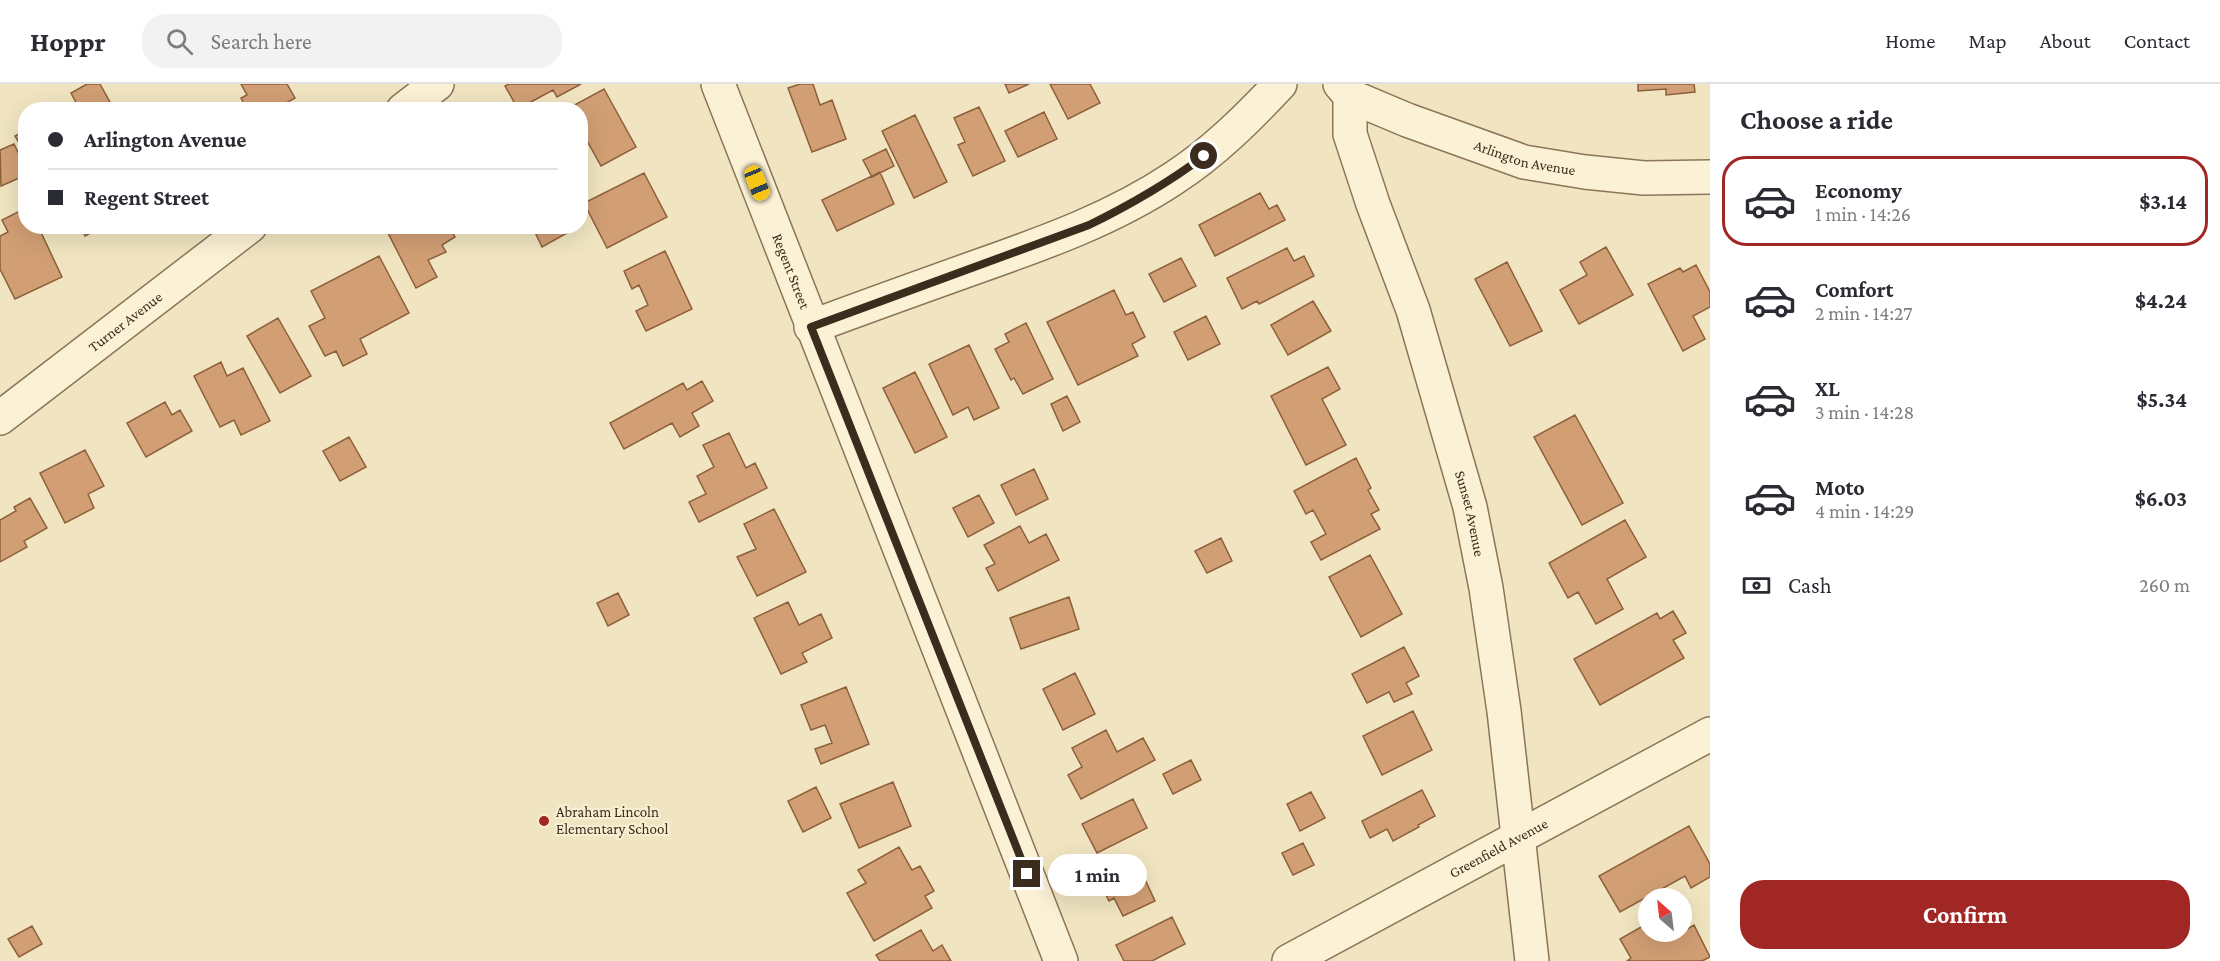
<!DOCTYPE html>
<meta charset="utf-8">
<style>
:root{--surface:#fff;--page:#f2f2f3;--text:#2b2b33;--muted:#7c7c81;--line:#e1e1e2;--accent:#a02723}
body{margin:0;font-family:"Crimson Pro",serif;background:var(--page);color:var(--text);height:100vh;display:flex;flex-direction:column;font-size:22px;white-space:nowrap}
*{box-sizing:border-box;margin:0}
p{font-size:20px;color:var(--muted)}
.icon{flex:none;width:33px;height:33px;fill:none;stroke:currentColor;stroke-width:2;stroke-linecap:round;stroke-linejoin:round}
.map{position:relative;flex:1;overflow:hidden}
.panel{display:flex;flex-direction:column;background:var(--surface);width:510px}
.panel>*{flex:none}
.banner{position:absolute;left:18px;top:18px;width:570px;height:132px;border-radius:24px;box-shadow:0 6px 24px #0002;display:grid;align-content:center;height:132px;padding:0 30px;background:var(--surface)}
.needle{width:39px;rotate:332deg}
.buttons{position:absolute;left:1638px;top:804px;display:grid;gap:12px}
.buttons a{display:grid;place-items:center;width:54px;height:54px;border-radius:50%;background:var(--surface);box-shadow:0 6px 24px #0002;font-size:30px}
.end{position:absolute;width:27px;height:27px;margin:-14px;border:8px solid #3b2c1d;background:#fff;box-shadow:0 0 0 3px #fff}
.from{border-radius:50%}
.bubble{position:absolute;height:42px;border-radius:21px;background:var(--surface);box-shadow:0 6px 24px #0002;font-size:20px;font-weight:700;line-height:42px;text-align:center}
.car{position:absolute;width:18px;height:36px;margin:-18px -9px;border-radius:8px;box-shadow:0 0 4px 2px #0007;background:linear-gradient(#f5c518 24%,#345 0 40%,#f5c518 0 76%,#345 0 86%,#f5c518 0)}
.banner b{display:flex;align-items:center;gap:21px;height:57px;font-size:22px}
.banner b+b{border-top:2px solid var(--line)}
.banner i{width:15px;height:15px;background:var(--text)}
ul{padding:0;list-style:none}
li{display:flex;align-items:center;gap:18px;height:90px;margin:0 12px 9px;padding:0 18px;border:3px solid transparent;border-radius:24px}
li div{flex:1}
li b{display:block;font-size:22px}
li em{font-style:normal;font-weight:700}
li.selected{border-color:var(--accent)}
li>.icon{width:54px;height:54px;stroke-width:1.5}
h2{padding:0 30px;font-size:27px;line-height:72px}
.pay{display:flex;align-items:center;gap:15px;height:66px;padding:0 30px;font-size:22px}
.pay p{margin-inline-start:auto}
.action{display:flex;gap:12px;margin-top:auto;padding:12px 30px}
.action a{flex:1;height:69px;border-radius:24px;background:var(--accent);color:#fff;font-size:24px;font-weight:700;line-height:69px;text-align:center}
header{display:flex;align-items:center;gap:36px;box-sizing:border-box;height:84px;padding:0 30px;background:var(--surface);border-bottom:2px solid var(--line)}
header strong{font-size:28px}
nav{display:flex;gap:33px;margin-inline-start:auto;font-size:21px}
.search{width:420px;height:54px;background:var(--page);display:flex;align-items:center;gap:15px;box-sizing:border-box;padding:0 21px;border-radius:24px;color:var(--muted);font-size:22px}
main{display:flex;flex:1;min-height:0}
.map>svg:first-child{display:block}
</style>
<header>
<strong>Hoppr</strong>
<div class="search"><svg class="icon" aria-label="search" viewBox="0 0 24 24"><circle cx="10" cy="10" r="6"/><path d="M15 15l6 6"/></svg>Search here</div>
<nav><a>Home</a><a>Map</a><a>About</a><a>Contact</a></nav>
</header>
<main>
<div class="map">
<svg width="1710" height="877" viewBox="0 0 1710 877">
<rect width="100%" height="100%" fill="#f1e5c1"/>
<path fill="#d29f74" stroke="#8d5f3b" stroke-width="1.5" d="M87,0H100L111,20L101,26H80L71,9Z
M241,0H287L295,14L274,26H247L241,14L247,11Z
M509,0H581L557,13L553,6L518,25L505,2Z
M800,0H813L820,21L832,16L846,55L812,68L788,4Z
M1005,0H1029L1009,9Z
M1050,0H1090L1100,19L1068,35Z
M1638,0H1694L1695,8L1666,11V5L1638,7Z
M604,5L636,63L601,82L580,44V26H570L569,24Z
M979,23L1005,77L973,92L958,61L965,58L954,34Z
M1044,28L1057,55L1018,73L1005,47Z
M915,31L947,98L914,114L882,47Z
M26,46V71L15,52Z
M14,60L26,84V91L1,102L0,66Z
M886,65L894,82L872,93L863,76Z
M880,88L894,120L837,147L822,116Z
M644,89L667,133L607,164L584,119Z
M1260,109L1269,125L1277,121L1285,136L1215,172L1199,141Z
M26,124V142H38L62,193L15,215L0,185V152L8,148L2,136Z
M80,142H104L85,152Z
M391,142H449L455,153L442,161L446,168L428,176L437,193L416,204L386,145Z
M532,142H566L569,148L542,163Z
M1606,163L1633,211L1579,240L1560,206L1587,191L1580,178Z
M1287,164L1294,177L1304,172L1314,192L1259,220L1257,217L1242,225L1227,194Z
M665,167L692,225L646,247L636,227L648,221L639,201L632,205L624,187Z
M379,172L409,229L360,255L367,270L343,282L336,267L325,272L309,242L325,234L311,207Z
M1181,174L1196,202L1164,218L1149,190Z
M1507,178L1542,247L1510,262L1475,195Z
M1696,181L1710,208V223L1693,232L1705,255L1683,267L1648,200L1680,184L1683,188Z
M1114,206L1126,231L1133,228L1145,253L1132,260L1138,272L1078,301L1047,238Z
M1313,217L1331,247L1288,271L1271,241Z
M1206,232L1220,260L1188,276L1174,248Z
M278,234L311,292L280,309L247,252Z
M1026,239L1053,295L1023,310L1014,294L1011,296L995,265L1009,258L1005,250Z
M969,261L999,324L974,336L968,323L953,331L929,280Z
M221,278L227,292L243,284L270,337L241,351L234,336L220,343L194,292Z
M1328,283L1340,305L1322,315L1346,361L1306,381L1271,312Z
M915,288L947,353L915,369L883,304Z
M702,297L713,317L692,329L699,342L680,353L672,339L624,365L610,339L683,299L687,306Z
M1067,312L1080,338L1063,347L1051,320Z
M165,318L172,331L180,326L192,347L146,373L127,339Z
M1575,331L1623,419L1582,441L1534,353Z
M729,349L746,384L755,379L767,404L699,438L689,418L706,410L697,392L714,383L703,361Z
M349,353L366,383L340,397L323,367Z
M85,366L104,402L88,410L94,424L65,439L40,389Z
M1356,374L1371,404L1368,406L1379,426L1371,430L1380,445L1321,476L1311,458L1326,450L1313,426L1306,430L1294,407Z
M1034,385L1048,415L1016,431L1001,401Z
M979,411L994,439L968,453L953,424Z
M30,414L47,444L24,457L27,463L0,478V436L16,427L14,423Z
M774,425L806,488L757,512L737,473L756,465L744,440Z
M1625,436L1646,473L1607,495L1623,525L1596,540L1578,508L1568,514L1549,479Z
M1020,442L1029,459L1046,450L1059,476L998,507L986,484L995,480L984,461Z
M1221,454L1232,477L1207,489L1195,467Z
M1370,471L1402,530L1361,553L1329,493Z
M618,509L629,531L608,542L597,519Z
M1069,513L1079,545L1021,565L1010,534Z
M788,518L799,541L821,530L832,554L802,569L807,578L781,590L754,534Z
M1673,527L1686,549L1673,556L1684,574L1600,621L1574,575L1657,529L1660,535Z
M1404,563L1419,592L1406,599L1412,610L1394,618L1389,608L1367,619L1352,590Z
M1075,589L1095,630L1063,646L1043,605Z
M846,603L869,660L821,680L815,665L832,659L825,641L811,646L801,621Z
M1413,627L1432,666L1382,691L1363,652Z
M1106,646L1117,668L1143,654L1155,676L1081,715L1068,691L1082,683L1072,664Z
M1191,676L1201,696L1173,710L1163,690Z
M893,698L911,742L859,764L840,720Z
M816,703L831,734L803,748L788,717Z
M1422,706L1435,732L1418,741L1419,743L1393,757L1387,745L1370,754L1362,737Z
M1311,708L1325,734L1300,747L1287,720Z
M1133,715L1147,744L1097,769L1082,740Z
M1689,742L1710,780V793L1691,804L1685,792L1620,828L1599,792Z
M1303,759L1314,781L1293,791L1282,769Z
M899,763L912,786L920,782L934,807L925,812L932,824L874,857L847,809L866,799L858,786Z
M1135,774L1155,817L1123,832L1114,814L1109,817L1097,793Z
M1172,833L1185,860L1152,877H1124L1116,861Z
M1648,839V848H1678L1679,850L1694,841L1710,873L1702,877H1627L1631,874L1620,855Z
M32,842L42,860L19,873L8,855Z
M921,846L933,867L942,861L951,877H880L876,871Z"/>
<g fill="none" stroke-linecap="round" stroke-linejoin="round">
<defs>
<g id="minor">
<path id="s1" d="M718,0L1061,877"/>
<path id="s2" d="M1340,0L1350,12V50L1373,120L1413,226L1470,423L1486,504L1504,627L1532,877"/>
<path id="s3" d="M1350,12L1407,36L1524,78L1585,88L1644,94L1710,93"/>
<path d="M403,26L437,0"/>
<path d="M811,243C867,222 923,202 979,182C1047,158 1114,134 1174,94C1214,68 1248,34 1280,0"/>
<path id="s4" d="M0,334L250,142"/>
<path id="s5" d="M1289,877L1710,650"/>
</g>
</defs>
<use href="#minor" stroke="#8c7557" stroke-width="36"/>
<use href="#minor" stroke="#fbf1d5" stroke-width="33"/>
</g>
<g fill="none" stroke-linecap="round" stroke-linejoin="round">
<path stroke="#3b2c1d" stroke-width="8" d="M1027,790L811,243L1089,141C1130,121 1168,99 1204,72"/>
</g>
<circle fill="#a02723" stroke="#f8eed2" stroke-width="2" cx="544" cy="737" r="6"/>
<g text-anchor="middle" stroke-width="4.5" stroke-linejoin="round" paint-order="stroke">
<g font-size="15" fill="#3b2c1d" stroke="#f8eed2">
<text dy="5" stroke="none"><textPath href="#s3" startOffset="186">Arlington Avenue</textPath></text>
<text dy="5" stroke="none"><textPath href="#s1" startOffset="201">Regent Street</textPath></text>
<text dy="5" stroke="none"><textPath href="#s4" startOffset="158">Turner Avenue</textPath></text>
<text dy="5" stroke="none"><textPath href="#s2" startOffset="452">Sunset Avenue</textPath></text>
<text dy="5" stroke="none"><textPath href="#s5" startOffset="238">Greenfield Avenue</textPath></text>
</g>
<g font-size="15" fill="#3b2c1d" stroke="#f8eed2" text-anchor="start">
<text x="556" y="733">Abraham Lincoln<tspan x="556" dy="17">Elementary School</tspan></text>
</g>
</g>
</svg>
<div class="buttons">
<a><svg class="needle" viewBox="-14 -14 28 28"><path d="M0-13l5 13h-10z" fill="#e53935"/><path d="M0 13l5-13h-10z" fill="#7c7c81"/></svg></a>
</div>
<i class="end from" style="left:1204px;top:72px"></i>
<i class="end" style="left:1027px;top:790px"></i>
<div class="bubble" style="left:1048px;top:770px;width:99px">1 min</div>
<i class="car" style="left:757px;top:99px;rotate:158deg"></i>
<div class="banner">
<b><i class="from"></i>Arlington Avenue</b>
<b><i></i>Regent Street</b>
</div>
</div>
<section class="panel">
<h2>Choose a ride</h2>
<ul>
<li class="selected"><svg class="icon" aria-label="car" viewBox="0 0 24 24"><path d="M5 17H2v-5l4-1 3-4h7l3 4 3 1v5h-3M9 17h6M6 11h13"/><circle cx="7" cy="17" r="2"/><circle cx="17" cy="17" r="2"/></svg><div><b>Economy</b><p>1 min · 14:26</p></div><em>$3.14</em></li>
<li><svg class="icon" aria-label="car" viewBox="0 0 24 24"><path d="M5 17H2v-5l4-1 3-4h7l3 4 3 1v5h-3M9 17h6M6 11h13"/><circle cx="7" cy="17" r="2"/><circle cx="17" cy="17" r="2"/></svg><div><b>Comfort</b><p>2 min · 14:27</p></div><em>$4.24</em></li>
<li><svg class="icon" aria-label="car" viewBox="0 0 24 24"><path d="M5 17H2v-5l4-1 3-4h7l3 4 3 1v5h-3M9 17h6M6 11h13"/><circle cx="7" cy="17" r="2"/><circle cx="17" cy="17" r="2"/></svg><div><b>XL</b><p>3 min · 14:28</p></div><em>$5.34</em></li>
<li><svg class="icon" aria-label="car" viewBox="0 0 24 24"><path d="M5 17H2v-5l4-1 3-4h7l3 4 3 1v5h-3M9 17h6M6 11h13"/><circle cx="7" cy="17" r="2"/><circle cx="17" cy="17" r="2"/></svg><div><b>Moto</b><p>4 min · 14:29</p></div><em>$6.03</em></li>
</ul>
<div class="pay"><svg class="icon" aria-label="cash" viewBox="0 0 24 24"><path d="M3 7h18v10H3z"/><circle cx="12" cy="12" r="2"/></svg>Cash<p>260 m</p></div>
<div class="action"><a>Confirm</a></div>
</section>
</main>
